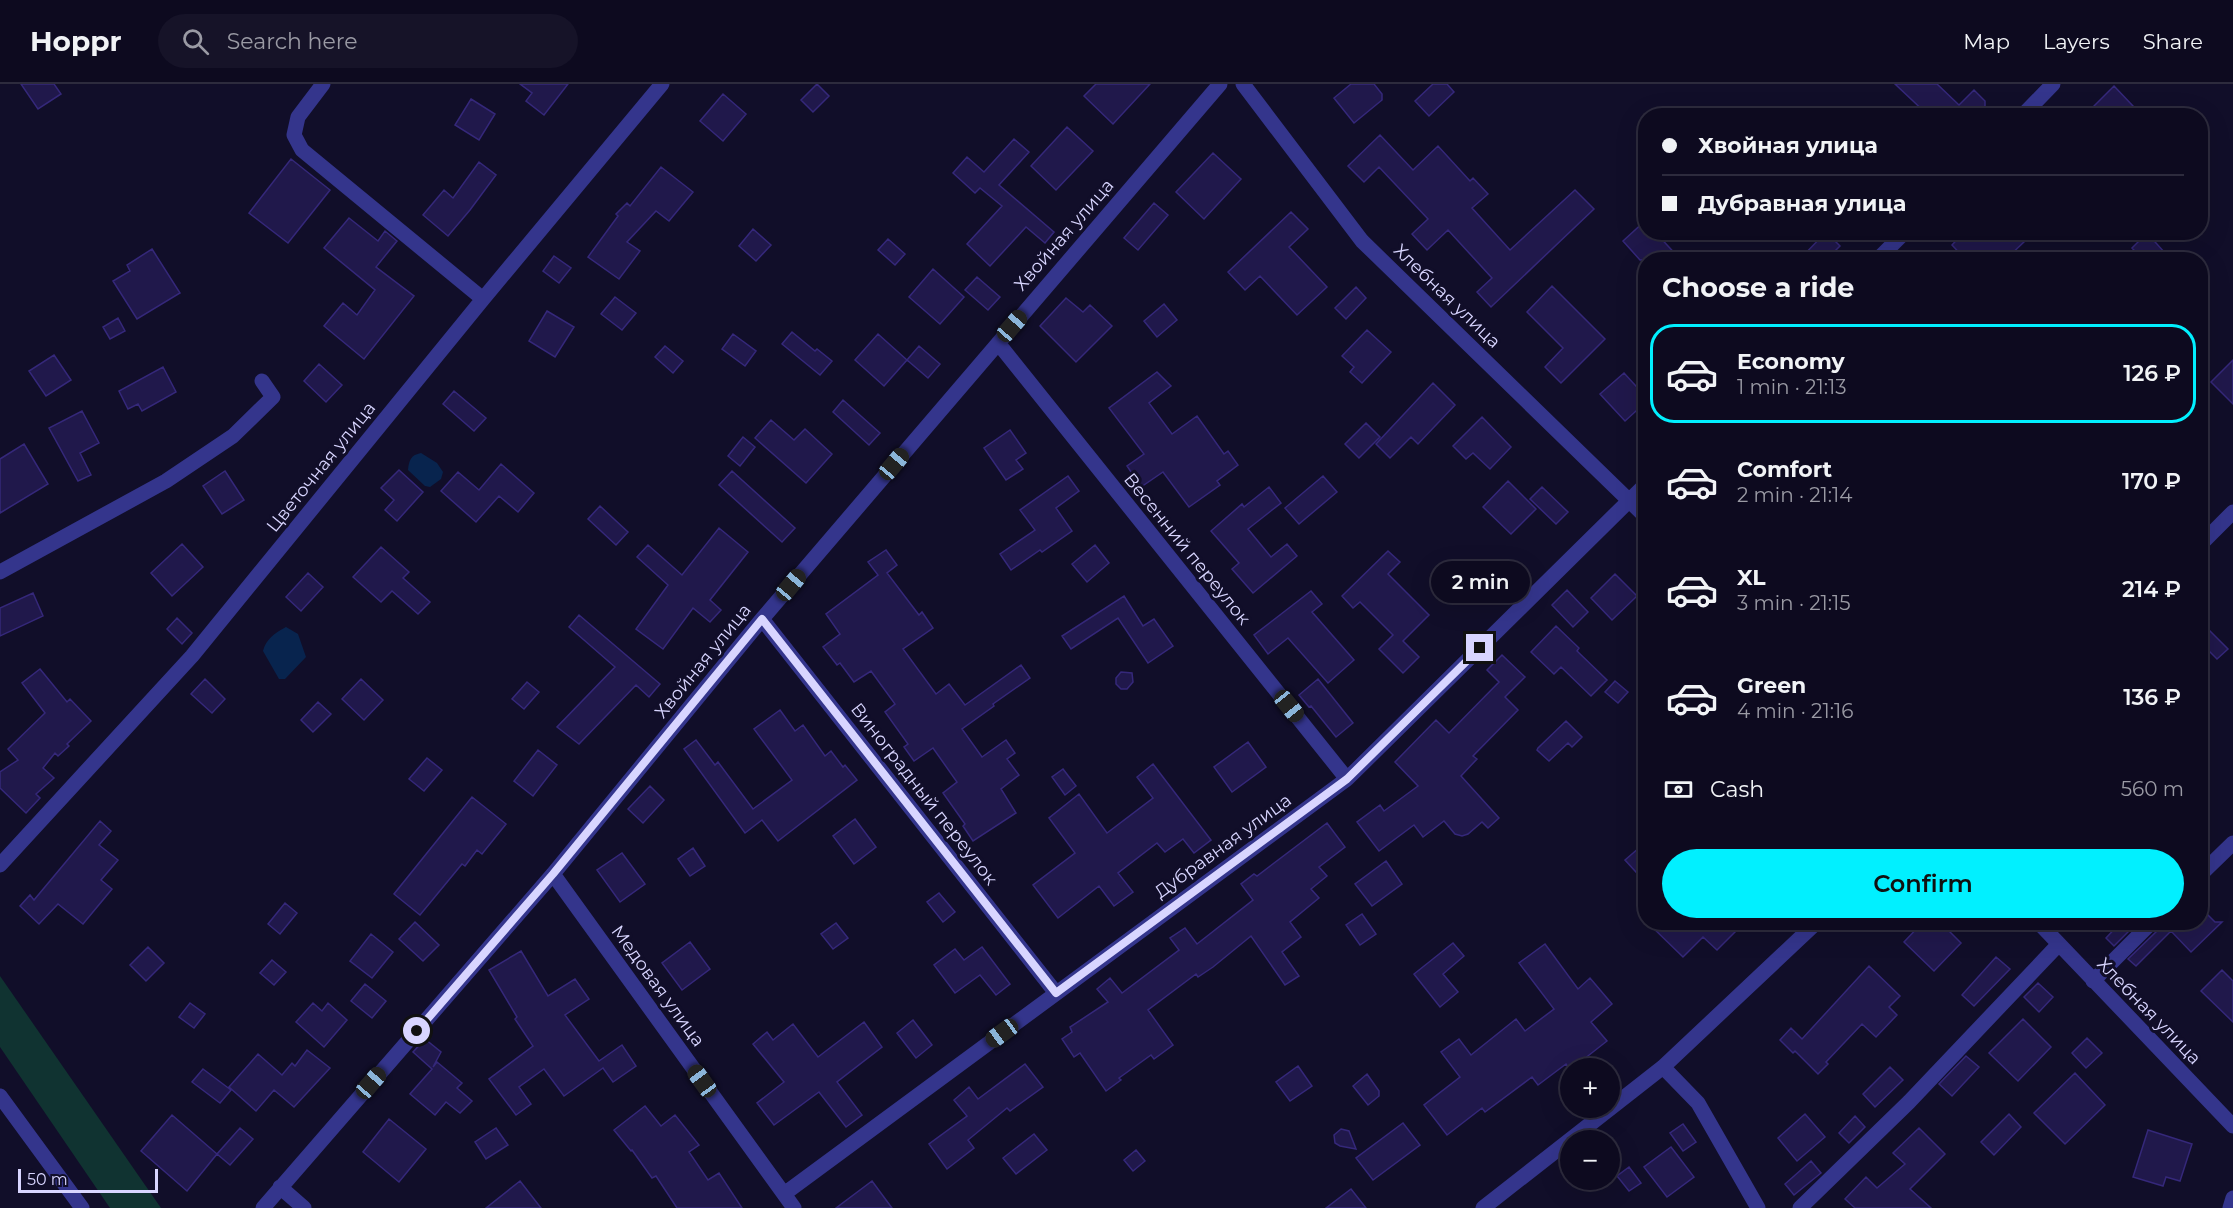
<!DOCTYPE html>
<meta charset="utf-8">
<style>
:root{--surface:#0d0a1f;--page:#161328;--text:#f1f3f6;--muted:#9a9aa4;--line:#2d2b3d;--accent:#01f0ff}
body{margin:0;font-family:Montserrat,sans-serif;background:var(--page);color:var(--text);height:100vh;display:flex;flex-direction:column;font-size:22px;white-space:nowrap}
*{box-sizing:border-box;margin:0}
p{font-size:20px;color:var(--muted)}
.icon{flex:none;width:33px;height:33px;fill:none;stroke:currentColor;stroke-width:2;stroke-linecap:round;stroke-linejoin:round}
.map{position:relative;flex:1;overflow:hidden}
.side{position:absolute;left:1638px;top:168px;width:570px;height:678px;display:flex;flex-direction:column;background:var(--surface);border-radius:24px;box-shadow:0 6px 24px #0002,0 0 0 2px var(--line)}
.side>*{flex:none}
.top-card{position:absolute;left:1638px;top:24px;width:570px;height:132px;border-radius:24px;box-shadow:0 6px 24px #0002,0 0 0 2px var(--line);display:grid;align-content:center;height:132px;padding:0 24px;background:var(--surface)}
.buttons{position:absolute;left:1560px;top:974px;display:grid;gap:12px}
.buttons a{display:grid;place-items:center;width:60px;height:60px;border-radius:50%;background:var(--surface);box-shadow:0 6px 24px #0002,0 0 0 2px var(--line);font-size:30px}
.scale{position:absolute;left:18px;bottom:15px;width:140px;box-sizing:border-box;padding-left:6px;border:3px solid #d8d5ff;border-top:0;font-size:16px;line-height:21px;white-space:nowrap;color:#d8d5ff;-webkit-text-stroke:4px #110e29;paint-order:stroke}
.end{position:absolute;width:27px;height:27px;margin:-14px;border:8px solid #d8d5ff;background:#111;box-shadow:0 0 0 3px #111}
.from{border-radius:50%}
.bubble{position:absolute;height:42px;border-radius:21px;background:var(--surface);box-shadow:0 6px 24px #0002,0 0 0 2px var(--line);font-size:20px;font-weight:600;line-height:42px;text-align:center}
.car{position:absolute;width:18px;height:36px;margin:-18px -9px;border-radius:8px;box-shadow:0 0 4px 2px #0007;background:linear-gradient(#222 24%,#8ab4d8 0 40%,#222 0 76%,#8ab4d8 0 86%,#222 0)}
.top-card b{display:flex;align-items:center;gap:21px;height:57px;font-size:22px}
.top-card b+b{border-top:2px solid var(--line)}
.top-card i{width:15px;height:15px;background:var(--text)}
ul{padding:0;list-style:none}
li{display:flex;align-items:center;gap:18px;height:99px;margin:0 12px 9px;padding:0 12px;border:3px solid transparent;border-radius:24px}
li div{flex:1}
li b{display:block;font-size:22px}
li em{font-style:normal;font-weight:600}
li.selected{border-color:var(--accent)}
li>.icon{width:54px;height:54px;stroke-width:1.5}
h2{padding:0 24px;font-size:27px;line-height:72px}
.pay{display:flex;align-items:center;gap:15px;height:66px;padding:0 24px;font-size:22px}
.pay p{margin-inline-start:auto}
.action{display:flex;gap:12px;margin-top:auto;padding:12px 24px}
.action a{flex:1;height:69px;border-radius:36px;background:var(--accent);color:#111;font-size:24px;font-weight:600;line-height:69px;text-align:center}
header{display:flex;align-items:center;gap:36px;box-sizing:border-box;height:84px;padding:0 30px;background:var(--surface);border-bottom:2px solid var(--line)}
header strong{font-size:28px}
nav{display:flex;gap:33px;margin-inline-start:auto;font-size:21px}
.search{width:420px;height:54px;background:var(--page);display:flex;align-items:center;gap:15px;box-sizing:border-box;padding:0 21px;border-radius:33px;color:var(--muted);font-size:22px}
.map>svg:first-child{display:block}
</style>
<header>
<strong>Hoppr</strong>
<div class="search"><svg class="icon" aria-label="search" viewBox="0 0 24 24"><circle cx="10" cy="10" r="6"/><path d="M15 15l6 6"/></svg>Search here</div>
<nav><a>Map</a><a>Layers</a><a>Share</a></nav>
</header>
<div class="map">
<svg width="2233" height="1124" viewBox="0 0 2233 1124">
<rect width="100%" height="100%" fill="#110e29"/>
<path fill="#103331" d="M0,892L161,1124H110L0,963Z"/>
<path fill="#08244e" d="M421,369L437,379L443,388L441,395L430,403L425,402L408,386C409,376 411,371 421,369Z
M286,543L298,550L306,573L285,595H279L263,567C266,555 275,549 286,543Z"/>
<path fill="#20184b" stroke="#35287a" stroke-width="1.5" d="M21,0H54L61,10L38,25Z
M520,0H568L544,31L526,17L532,9Z
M817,0L829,12L813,28L801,16Z
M1096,0H1150L1113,40L1084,12Z
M1351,0H1374L1382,10V16L1354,39L1334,14Z
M1433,0H1447L1454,8L1429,32L1415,17Z
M1895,0H1937L1959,21L1974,6L1985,17V22L1976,32H1929Z
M2114,2L2133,22L2123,32H2084Z
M723,10L746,30L723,57L700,37Z
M471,15L495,30L479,56L455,41Z
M1067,43L1093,67L1056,106L1031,82Z
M1380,51L1413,86L1438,62L1470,97L1473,94L1488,110L1472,124L1510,166L1575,106L1594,125L1491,223L1477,208L1492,194L1448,146L1427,166L1412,150L1428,135L1379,83L1364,98L1348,82Z
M1014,55L1029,68L999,101L1054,148L1045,159L1026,143L990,182L967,160L1002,122L980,104L975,109L953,89L967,73L984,88Z
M1213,69L1241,95L1204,135L1176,108Z
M291,75L330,106L288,159L249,129Z
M479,78L496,91L470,126L448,152L423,131L444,106L453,114Z
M661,83L693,108L669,137L656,127L627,158L640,167L619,195L588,173L618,132L616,130L627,119L630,122Z
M1154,119L1168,131L1138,166L1124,154Z
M1291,128L1308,145L1289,163L1327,203L1297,231L1260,192L1245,206L1228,188Z
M349,134L378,157L385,147L397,157L376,183L414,212L364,275L324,242L343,219L357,231L375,206L324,164Z
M1646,136V148H1655L1681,176H1640L1623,157Z
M753,145L771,161L756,177L739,162Z
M1826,148L1840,162L1826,176H1799Z
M1964,148H2016L2025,157L2005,176H1966L1952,161Z
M2147,149L2165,169L2158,176H2143L2132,164Z
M888,155L905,170L895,181L878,166Z
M152,165L180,209L137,235L113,197L130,187L127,181Z
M554,172L571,184L559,199L543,187Z
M933,185L964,213L940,240L909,213Z
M977,193L1000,213L988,226L965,206Z
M1552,202L1605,255L1561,299L1545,283L1563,264L1527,228Z
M1356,203L1366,214L1346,235L1335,224Z
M615,213L636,229L622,246L601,230Z
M1066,214L1083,228L1090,221L1112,242L1076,278L1040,242Z
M1164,220L1177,236L1157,253L1144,237Z
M547,227L574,243L555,273L529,257Z
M118,234L125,247L110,255L103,243Z
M1367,246L1391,268L1362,299L1350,288L1354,283L1342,272Z
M792,248L815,267L817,265L832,277L820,291L782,260Z
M733,250L756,267L745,282L722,265Z
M878,250L907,276L884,302L855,276Z
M665,262L683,277L673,289L655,273Z
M919,262L940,280L928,294L907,276Z
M54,271L71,296L46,312L29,287Z
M2233,276V320L2211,298Z
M319,280L342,301L326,318L304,297Z
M163,283L176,308L142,327L138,320L128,325L119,307Z
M1157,288L1171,302L1149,319L1172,350L1197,332L1224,370L1228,367L1238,381L1217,397L1220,401L1189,423L1163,388L1141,403L1127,382L1144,370L1109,324Z
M1624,289L1646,313V318L1625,337L1600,310Z
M1433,299L1455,321L1418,360L1411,353L1390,374L1376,360Z
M454,307L486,334L474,347L443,320Z
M843,316L880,349L869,361L833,328Z
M82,327L99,359L80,369L91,391L78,397L49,344Z
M1482,333L1511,363L1490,385L1473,369L1466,375L1453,362Z
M771,336L794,356L805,345L832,370L806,399L755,354Z
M1366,339L1380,353L1359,374L1345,360Z
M1010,346L1026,369L1016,376L1023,385L1006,396L984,364Z
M743,353L755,363L740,382L728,372Z
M24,360L48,400L0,429V375Z
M501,380L534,409L518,428L499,412L476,438L441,407L458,388L479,406Z
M399,386L423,408L397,437L385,426L394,416L381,404Z
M225,387L244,416L222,430L203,402Z
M732,387L795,444L782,458L719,401Z
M1068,392L1079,407L1056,424L1072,447L1042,468L1040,466L1011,486L1000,470L1035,446L1020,426Z
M1323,392L1337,408L1299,440L1285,424Z
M1508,397L1536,425L1511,450L1483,423Z
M1269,403L1281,419L1248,445L1271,473L1287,460L1297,472L1253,509L1232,485L1239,479L1211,447L1242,420L1244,423Z
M1542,403L1568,428L1556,440L1530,415Z
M600,422L628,448L616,461L588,435Z
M719,444L748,468L710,516L721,526L710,538L693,524L663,565L636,545L668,501L637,473L648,461L682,491Z
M182,460L203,483L172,512L151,489Z
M1095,461L1109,479L1087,498L1072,480Z
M381,463L409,488L403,494L430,518L418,530L392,507L381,518L353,493Z
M886,466L897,481L887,489L919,531L922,528L933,544L903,565L936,610L949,600L965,621L1021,581L1030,594L993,620L994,622L962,645L982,673L1006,656L1015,669L1007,675L1019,691L1001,705L1016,729L973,757L963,742L965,740L943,709L957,698L933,664L914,677L904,663L908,660L885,628L895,620L871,587L854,598L840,579L837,581L823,563L840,550L826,530L878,491L868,478Z
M1388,467L1400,478L1388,490L1429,531L1403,557L1419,573L1403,589L1379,565L1393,551L1360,518L1353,524L1342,512Z
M308,489L323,503L301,527L286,513Z
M1615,490L1637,512L1612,536L1591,514Z
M1567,506L1588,528L1573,543L1552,521Z
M1311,507L1322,520L1312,528L1354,576L1328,599L1288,554L1268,570L1254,551Z
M33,509L43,532L0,552V524Z
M1124,512L1143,542L1154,535L1173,562L1148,579L1118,534L1071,565L1062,552Z
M579,531L660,600L649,613L636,601L579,660L557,643L615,583L569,543Z
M177,534L192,549L182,560L167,545Z
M2200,537L2228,565L2217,575L2200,558Z
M1556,542L1579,564L1577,567L1607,596L1591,612L1561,583L1554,590L1531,568Z
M1502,571L1525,593L1505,613L1518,626L1473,672L1477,675L1461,692L1499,734L1488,744L1482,738L1468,750L1462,752L1455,750L1444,737L1423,753L1414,741L1379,767L1357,738L1380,721L1384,727L1418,702L1395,678L1436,636L1449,649L1499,598L1487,586Z
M40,585L67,618L70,615L91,637L67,660L69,662L58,672L55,669L43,684L54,694L36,710L40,714L26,729L0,704V688L18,676L8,665L45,629L22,599Z
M1121,588L1132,589L1133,598L1127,605H1121L1116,600V594Z
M205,595L225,615L212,629L191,610Z
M361,595L383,616L364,636L342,615Z
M1318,595L1353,639L1336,653L1311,622L1309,623L1299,611Z
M1615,597L1628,608L1618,619L1605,608Z
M527,598L539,608L524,625L512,615Z
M318,618L331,630L313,648L301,636Z
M780,626L795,647L803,641L825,672L831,667L843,683L845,681L857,696L778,757L762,736L745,749L684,665L696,656L715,681L718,678L753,725L792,696L754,645Z
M1566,637L1582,653L1572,663L1568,659L1549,677L1537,666L1538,664Z
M1248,658L1266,683L1232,708L1214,683Z
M538,666L557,681L533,712L514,697Z
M427,674L442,686L424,707L409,695Z
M1153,680L1211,756L1194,769L1183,755L1165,768L1157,759L1118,789L1133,808L1114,822L1099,802L1058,834L1033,801L1075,769L1049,734L1079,710L1107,749L1153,714L1137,693Z
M1063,685L1076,702L1065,711L1052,693Z
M650,702L664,716L643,739L628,725Z
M472,713L506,740L482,770L477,766L465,782L462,780L420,831L394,810Z
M855,735L876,763L854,780L833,752Z
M100,737L111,747L99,761L118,776L101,796L112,805L83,840L58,820L39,840L20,822L30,811L34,816Z
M1327,739L1345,763L1319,783L1327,792L1311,805L1319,814L1290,838L1301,853L1282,868L1299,892L1285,901L1251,852L1213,883L1198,893L1196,890L1148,926L1173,961L1154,975L1151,971L1119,994L1121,996L1106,1007L1080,969L1074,973L1062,955L1072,948L1070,943L1108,918L1097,905L1110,894L1122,909L1179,866L1170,854L1185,844L1197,860L1253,816L1241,800L1254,790L1257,792Z
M1646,758V799L1625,776Z
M693,764L705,782L690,792L678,775Z
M622,769L645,800L620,818L597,786Z
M1386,777L1402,800L1372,822L1355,800Z
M939,809L955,828L943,838L927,818Z
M285,819L297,829L280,850L268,840Z
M2200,823L2215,838H2222L2191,868L2171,847L2136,882L2128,875L2159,845L2162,838H2200Z
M1362,830L1376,850L1360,861L1346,841Z
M415,838L439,861L423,877L399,855Z
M1647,838H1729L1737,846L1717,866L1703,853L1683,873Z
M1923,838H1940L1961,859L1934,887L1904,858Z
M2121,838H2138L2114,862L2106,854Z
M836,839L848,854L833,865L821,850Z
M371,850L393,868L372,894L350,877Z
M690,858L710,885L682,906L662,879Z
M1453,859L1464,872L1443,890L1458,908L1440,923L1414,890Z
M1545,860L1578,905L1590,894L1612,920L1591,938L1607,957L1570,986L1566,980L1538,1001L1532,993L1485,1028L1482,1024L1447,1051L1424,1021L1460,993L1441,968L1459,955L1471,971L1516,935L1525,947L1554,925L1519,879Z
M148,863L164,879L146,897L130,881Z
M982,863L1010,900L996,911L980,891L955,909L934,881L955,865L964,876Z
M521,867L548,912L575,895L589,915L565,931L599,977L622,961L636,982L613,998L603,984L564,1012L544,985L519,1003L531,1020L516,1031L489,995L533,962L515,935L517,933L489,886Z
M1996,873L2010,885L1974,922L1962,911Z
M272,876L286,888L274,901L260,889Z
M1869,882L1900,912L1889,923L1897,931L1876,953L1862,940L1826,978L1828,980L1818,990L1795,967L1793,969L1780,956L1791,944L1802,955Z
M2222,886L2233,897V938L2201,907Z
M2038,899L2053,913L2039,928L2024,913Z
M365,900L386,917L372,934L351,917Z
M190,919L205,930L194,944L179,933Z
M313,919L322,927L328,919L347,936L324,963L296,938Z
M2023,935L2051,963L2018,997L1989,969Z
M913,936L932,961L916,974L897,949Z
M864,938L882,963L837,998L862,1031L846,1043L819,1008L774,1041L757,1019L784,998L753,960L767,948L773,956L793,940L818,973Z
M2087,954L2102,969L2086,984L2072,969Z
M425,955L441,968L433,983L437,978L462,999L457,1004L472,1017L460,1029L446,1018L435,1031L410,1010L432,985L413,968Z
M307,966L330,984L294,1023L274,1006L256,1027L229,1003L258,970L282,991L292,979L295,982Z
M1966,972L1979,983L1952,1012L1939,1000Z
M1025,980L1043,1003L1010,1027L1007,1024L968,1056L974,1064L947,1085L929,1060L967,1032L954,1016L969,1003L978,1015Z
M1298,982L1312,1002L1290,1017L1276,998Z
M1890,983L1903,996L1875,1023L1863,1010Z
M203,985L231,1006L220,1019L192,998Z
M2075,989L2105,1021L2065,1060L2034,1029Z
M1367,990L1379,1007V1012L1368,1021L1353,1002Z
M645,1022L661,1042L675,1031L699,1061L689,1068L708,1096L719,1089L742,1124H677L656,1092L652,1094L632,1066L631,1067L614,1046Z
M1805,1030L1825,1053L1797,1077L1778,1054Z
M2009,1030L2021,1043L1994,1071L1981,1058Z
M172,1031L217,1070L187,1107L141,1067Z
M1855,1032L1865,1043L1849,1059L1839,1049Z
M389,1035L426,1065L399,1098L363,1068Z
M1403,1039L1420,1061L1373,1096L1356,1074Z
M1683,1040L1696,1058L1683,1067L1670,1049Z
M240,1044L253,1055L230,1081L217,1070Z
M496,1044L508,1061L486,1075L475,1058Z
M1919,1044L1945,1070L1910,1105L1931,1124H1855L1845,1115L1866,1093L1877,1104L1905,1080L1893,1069Z
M1341,1045L1349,1047L1356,1065L1340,1062L1335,1059L1334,1051Z
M2148,1046L2192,1060L2180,1097L2166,1093L2163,1102L2133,1093Z
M1034,1050L1047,1066L1016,1090L1003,1074Z
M1671,1063L1694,1093L1667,1113L1644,1083Z
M1136,1066L1145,1077L1133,1087L1124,1076Z
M1811,1077L1821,1089L1794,1111L1785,1100Z
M1629,1083L1641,1099L1629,1107L1617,1092Z
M520,1097L541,1124H486Z
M872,1097L892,1124H836Z
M1351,1105L1366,1124H1326Z"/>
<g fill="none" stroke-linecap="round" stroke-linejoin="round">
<path stroke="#34358c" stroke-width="15" d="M323,0L298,33L294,51L302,66L483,215
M1243,0L1362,157L1646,433
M2022,32L2053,0
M1877,176L1905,148
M998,259L1347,695
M2200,461L2233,428
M0,488L166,397L233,352L273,313L262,297
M762,535L1056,909
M0,781L192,572L483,215L662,0
M553,790L794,1124
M2200,791L2233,759
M2038,838L2233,1042
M2093,897L2152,838
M1663,983L1698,1019L1758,1124
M0,1012L82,1124
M280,1103L304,1124
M784,1110L1347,695L1646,400
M263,1124L553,790L762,535L1220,0
M1483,1124L1663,983L1817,838
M1800,1124L1909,1018L2058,861
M2230,1124L2233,1114"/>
</g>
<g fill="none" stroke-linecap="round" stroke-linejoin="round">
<path stroke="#d8d5ff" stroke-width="8" d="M417,947L553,790L762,535L1056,909L1347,695L1480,564"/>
</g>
<g text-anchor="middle" stroke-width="6" stroke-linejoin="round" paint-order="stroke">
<g font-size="18" fill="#d8d5ff" stroke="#110e29">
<text transform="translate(1064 151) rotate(-49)" y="6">Хвойная улица</text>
<text transform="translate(1447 212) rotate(44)" y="6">Хлебная улица</text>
<text transform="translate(321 383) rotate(-51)" y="6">Цветочная улица</text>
<text transform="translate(1187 465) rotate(51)" y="6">Весенний переулок</text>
<text transform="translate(703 577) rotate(-51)" y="6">Хвойная улица</text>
<text transform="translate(924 710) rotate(52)" y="6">Виноградный переулок</text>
<text transform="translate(1223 762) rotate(-36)" y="6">Дубравная улица</text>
<text transform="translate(658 902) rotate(54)" y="6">Медовая улица</text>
<text transform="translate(2149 927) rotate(46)" y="6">Хлебная улица</text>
</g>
</g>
</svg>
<div class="buttons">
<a>+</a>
<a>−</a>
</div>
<div class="scale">50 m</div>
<i class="end from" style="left:417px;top:947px"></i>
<i class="end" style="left:1480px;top:564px"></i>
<div class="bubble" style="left:1431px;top:477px;width:99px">2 min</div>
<i class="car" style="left:1012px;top:242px;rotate:41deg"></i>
<i class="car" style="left:894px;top:380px;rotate:40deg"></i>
<i class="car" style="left:791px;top:501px;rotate:40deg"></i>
<i class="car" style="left:1289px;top:622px;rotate:141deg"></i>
<i class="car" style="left:1002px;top:949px;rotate:234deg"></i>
<i class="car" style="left:702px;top:997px;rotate:324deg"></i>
<i class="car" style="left:371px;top:999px;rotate:41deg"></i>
<div class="top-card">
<b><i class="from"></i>Хвойная улица</b>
<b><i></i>Дубравная улица</b>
</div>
<section class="side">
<h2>Choose a ride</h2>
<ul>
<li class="selected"><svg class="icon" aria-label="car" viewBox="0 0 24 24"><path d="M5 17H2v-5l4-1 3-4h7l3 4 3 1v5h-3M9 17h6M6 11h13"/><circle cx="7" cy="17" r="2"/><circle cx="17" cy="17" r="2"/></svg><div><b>Economy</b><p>1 min · 21:13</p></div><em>126 ₽</em></li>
<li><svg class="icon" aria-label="car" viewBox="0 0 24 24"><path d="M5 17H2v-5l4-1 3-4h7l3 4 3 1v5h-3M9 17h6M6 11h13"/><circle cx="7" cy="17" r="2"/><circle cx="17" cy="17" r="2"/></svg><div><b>Comfort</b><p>2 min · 21:14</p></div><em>170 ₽</em></li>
<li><svg class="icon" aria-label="car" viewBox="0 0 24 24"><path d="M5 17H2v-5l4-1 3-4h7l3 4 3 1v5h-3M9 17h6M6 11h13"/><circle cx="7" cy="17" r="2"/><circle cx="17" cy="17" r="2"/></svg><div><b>XL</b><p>3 min · 21:15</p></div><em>214 ₽</em></li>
<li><svg class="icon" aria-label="car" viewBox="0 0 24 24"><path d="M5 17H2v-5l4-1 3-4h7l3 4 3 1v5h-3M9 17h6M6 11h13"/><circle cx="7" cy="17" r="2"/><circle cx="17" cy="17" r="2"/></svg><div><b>Green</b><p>4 min · 21:16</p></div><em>136 ₽</em></li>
</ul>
<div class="pay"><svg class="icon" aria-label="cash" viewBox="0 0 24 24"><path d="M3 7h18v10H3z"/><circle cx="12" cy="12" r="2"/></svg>Cash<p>560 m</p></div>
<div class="action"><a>Confirm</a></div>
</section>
</div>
